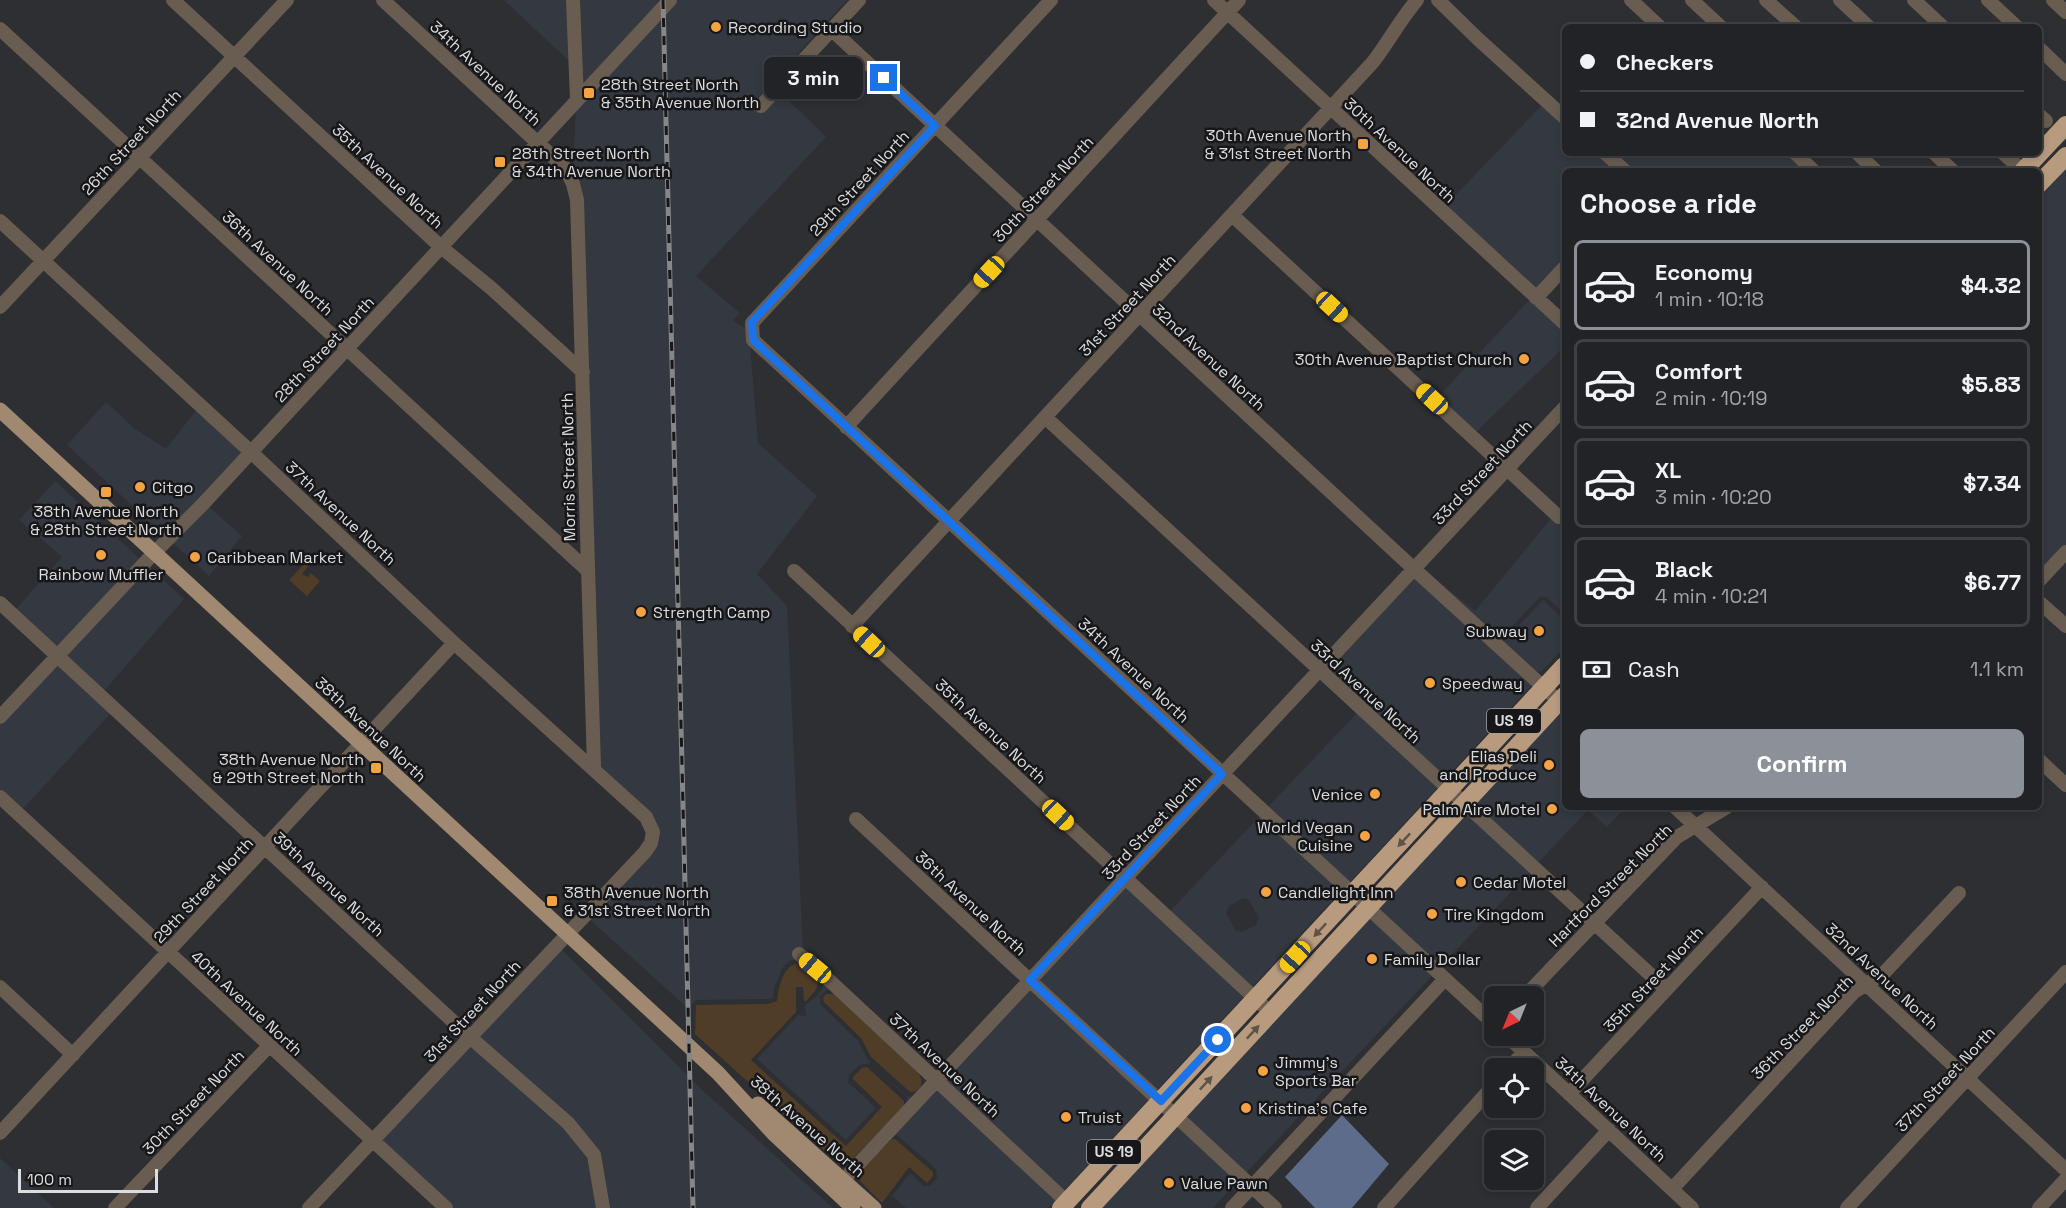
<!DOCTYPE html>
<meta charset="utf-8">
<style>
:root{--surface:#222326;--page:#2a2b2e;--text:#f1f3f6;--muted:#a2a4a7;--line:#3f4043;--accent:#8c9099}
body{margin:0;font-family:"Space Grotesk",sans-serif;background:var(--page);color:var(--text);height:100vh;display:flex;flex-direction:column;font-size:22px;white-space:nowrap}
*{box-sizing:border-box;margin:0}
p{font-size:20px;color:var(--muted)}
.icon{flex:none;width:33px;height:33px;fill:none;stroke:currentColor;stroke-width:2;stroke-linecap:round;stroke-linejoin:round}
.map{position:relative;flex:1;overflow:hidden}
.panel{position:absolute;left:1562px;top:168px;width:480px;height:642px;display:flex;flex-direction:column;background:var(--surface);border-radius:9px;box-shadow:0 3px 9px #0003,0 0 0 2px var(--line)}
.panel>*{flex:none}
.banner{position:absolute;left:1562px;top:24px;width:480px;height:132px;border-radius:9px;box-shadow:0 3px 9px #0003,0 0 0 2px var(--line);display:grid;align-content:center;height:132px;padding:0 18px;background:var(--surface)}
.needle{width:39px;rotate:223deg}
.buttons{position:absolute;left:1484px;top:986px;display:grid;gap:12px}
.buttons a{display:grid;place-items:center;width:60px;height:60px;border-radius:9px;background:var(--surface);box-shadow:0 3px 9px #0003,0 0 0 2px var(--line);font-size:30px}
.scale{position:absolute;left:18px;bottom:15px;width:140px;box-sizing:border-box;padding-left:6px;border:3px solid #dcdddf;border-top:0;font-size:16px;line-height:21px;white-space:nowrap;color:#dcdddf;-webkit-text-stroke:4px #171719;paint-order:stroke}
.end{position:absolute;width:27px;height:27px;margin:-14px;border:8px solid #1a73e8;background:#fff;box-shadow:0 0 0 3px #fff}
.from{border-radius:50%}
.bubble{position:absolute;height:42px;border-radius:9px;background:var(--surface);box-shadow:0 3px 9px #0003,0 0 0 2px var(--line);font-size:20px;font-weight:700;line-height:42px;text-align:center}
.car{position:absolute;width:18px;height:36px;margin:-18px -9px;border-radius:8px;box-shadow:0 0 4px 2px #0007;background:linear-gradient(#f5c518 24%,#345 0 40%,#f5c518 0 76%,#345 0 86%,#f5c518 0)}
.banner b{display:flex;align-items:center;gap:21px;height:57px;font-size:22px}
.banner b+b{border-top:2px solid var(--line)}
.banner i{width:15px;height:15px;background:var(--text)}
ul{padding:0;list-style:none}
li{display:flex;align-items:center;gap:18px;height:90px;margin:0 12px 9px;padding:0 6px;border:3px solid var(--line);border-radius:9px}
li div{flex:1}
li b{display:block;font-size:22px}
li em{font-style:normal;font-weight:700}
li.on{border-color:var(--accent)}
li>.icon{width:54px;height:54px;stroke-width:1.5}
h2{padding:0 18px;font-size:27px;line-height:72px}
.pay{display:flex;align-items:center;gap:15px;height:66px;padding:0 18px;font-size:22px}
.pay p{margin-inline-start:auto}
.button{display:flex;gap:12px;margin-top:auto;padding:12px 18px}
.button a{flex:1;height:69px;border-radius:9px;background:var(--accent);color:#fff;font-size:24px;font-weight:700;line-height:69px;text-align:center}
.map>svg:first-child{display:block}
</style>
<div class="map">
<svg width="2066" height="1208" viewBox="0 0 2066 1208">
<rect width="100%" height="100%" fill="#2e2f32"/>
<path fill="#343840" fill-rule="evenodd" d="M504,0H568L570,62Z
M578,0H663L582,88Z
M676,0H847L771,83L773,85L754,106L761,113L780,92L826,137L696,276L740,313L733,320L747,330L746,341L750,346L758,443L817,496L757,574L787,606L803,951L798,947L792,955L796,959L789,961L783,967L775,986L773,998L767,999L696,1000L692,1005L691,1011L588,918L648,855L650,813L599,764L588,373L590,371L588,369L573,172L576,108Z
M1543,104L1564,124V153H1597L1617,171H1564V261L1537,290L1445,206Z
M1613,153H1787L1806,171H1633Z
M2066,162V545L2039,574L2038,192Z
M1530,299L1564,331V347L1476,432L1439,396Z
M106,402L134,428L166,449L197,409L244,452L165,536L67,445Z
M55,481L141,560L58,649L15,610L62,557L19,520Z
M208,506L242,536L209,576L172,542Z
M1553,516H1564V613L1546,597H1540L1500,639L1422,568L1475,611Z
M148,566L184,599L104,691L65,655Z
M1414,576L1533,684L1445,779L1327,670Z
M1543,600L1564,620V648L1542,671L1539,672L1534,670L1503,642Z
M57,663L111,713L22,810L0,789V724Z
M1559,709L1564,714V807H1626L1607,827L1588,810L1537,864L1471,804Z
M1357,713L1438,787L1350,882L1267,808Z
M1464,812L1530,872L1440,967L1376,907Z
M1260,816L1342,890L1252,987L1170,911ZM1243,898L1249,900L1259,918L1256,925L1242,932L1236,931L1226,913L1229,906Z
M1126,885L1245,995L1157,1090L1038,980Z
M1369,915L1433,975L1246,1173L1186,1117Z
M560,948L699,1087L833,1208H608L599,1153L478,1037Z
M824,983L831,989L826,990L820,996L821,1005L858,1041L868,1060L907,1096L915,1097L908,1104L907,1097L871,1063L859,1065L849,1075L848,1082L876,1108L846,1140L757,1059L798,1015L806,1016L805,1005L816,997L822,989Z
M1030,988L1150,1098L1063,1192L944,1080Z
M471,1045L564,1127L589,1157L598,1208H454L379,1140Z
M937,1088L1056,1200L1048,1208H906L892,1196L910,1173L924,1186H930L937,1178L936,1169L898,1136L893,1135Z
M1178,1125L1238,1181L1213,1208H1102Z
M0,1158L54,1208H0Z"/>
<path fill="#503d28" d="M308,560L311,563L302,574L308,577L311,573L320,581L307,596L289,580Z
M797,963C818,977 827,980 806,1001H804L803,987H796V1012L751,1060L846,1146L882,1107L852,1078L862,1068L867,1067L904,1101V1106L848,1164L840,1165L695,1034L696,1005L768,1004L777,1001C779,987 782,968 797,963Z
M826,994H834L917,1071C924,1080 923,1092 910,1092L871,1057L861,1038L824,1002L823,998Z
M892,1139H895L933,1172V1176L927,1183L909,1167L882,1203L860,1181L861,1171Z"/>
<path fill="#5e6c8c" d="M1342,1115L1389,1164L1352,1208H1315L1285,1177Z"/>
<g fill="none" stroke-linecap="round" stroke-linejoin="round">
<path stroke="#695d51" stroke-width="14" d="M173,0L441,247L491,288L583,372
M383,0L566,169L573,184L577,200C584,389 587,578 594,767
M573,0L577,100
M1051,0L752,323L753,340L1494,1024
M1214,0L1564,323
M1438,0L1478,39L1564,117
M1631,0L1660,27
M1692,0L1721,27
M1766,0L1796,27
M1840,0L1869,27
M1914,0L1943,27
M1988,0L2017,27
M2053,0L2066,12
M0,29L586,569
M832,30L1414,569L1551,694
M2038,47L2066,74
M761,106L859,0
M2038,114L2046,121
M1605,153L1625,171
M1795,153L1814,171
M1857,153L1876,171
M1934,153L1953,171
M2003,153L2023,171
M1232,215L1559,517
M0,221L251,452L454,643L646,817L653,832L651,843L645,852L309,1208
M1536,298L1564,268
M0,307L287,0
M1045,417L1666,989
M846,427L1239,0
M794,571L1271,1013
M2038,582L2066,552
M2038,601L2066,626
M0,603L471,1038L568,1123L594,1155L603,1208
M852,626L1373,62C1389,41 1400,20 1417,0
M0,717L154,553L203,504L670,0
M2038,759L2066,785
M0,797L446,1208
M1675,807L2066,1170
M856,819L1275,1208
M799,954L830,981L1067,1202
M0,987L73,1055
M1525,996L1677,837L1727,807
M1506,1035L1692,1208
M1509,1068L1524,1052
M1569,1094L1762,887
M0,1133L454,643
M837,1187L1564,408
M1672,1189L1854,992L1883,974L1959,893
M115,1208L269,1046
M1232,1208L1445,979
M1384,1208L1494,1085
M1537,1208L1609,1130
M1847,1208L2066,972
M2039,1208L2066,1179"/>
<path stroke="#a18971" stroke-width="15" d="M0,410L718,1073L773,1133L853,1208
M758,1104L874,1208"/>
<path stroke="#b89b7e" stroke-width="18" d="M2023,171L2066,125
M2038,185L2066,156
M1061,1208L1564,666
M1090,1208L1564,696"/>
<defs>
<path id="rail" d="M663,0L693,1208"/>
</defs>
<use href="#rail" stroke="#868789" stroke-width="5"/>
<use href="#rail" stroke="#171719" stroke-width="3" stroke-dasharray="9" stroke-linecap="butt"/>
</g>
<defs><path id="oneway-solid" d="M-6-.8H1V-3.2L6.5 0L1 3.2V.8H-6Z" transform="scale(1.5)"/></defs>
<g fill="#5f5246">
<use href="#oneway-solid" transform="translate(1404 840) rotate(133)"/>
<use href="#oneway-solid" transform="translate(1320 930) rotate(133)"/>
<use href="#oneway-solid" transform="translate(1253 1032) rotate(-47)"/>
<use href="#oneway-solid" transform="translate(1206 1083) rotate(-47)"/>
</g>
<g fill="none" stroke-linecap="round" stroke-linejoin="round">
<path stroke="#1a73e8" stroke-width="8" d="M884,78L935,126L752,322L753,340L1222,774L1030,980L1161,1101L1218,1040"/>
</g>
<g fill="#f4a344" stroke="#171719" stroke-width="2">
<circle cx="716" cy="27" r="6"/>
<rect x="583" y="87" width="12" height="12" rx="3"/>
<rect x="1357" y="138" width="12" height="12" rx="3"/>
<rect x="494" y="156" width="12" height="12" rx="3"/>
<circle cx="1524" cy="359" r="6"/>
<circle cx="140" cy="487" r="6"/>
<rect x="100" y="486" width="12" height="12" rx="3"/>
<circle cx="101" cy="555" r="6"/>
<circle cx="195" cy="557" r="6"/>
<circle cx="641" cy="612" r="6"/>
<circle cx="1539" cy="631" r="6"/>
<circle cx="1430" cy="683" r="6"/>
<circle cx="1549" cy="765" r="6"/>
<rect x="370" y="762" width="12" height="12" rx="3"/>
<circle cx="1375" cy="794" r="6"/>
<circle cx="1552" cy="809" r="6"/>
<circle cx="1365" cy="836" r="6"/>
<circle cx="1461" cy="882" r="6"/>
<circle cx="1266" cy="892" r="6"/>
<rect x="546" y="895" width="12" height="12" rx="3"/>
<circle cx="1432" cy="914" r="6"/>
<circle cx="1372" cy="959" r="6"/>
<circle cx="1263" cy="1071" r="6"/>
<circle cx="1246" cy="1108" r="6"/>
<circle cx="1066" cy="1117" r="6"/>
<circle cx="1169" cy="1183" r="6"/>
</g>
<g text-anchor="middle" stroke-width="5" stroke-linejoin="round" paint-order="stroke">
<g fill="#171719" stroke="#a1a2a4" stroke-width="1.5">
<rect x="1487" y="709" width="54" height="24" rx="4.5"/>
<rect x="1087" y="1140" width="54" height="24" rx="4.5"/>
</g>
<g font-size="15" font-weight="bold" fill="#dcdddf">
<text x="1514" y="726">US 19</text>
<text x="1114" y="1157">US 19</text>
</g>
<g font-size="16" fill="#dcdddf" stroke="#171719" text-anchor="start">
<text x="728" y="33">Recording Studio</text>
<text x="601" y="90">28th Street North<tspan x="601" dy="18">&amp; 35th Avenue North</tspan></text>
<text x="1351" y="141" text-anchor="end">30th Avenue North<tspan x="1351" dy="18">&amp; 31st Street North</tspan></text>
<text x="512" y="159">28th Street North<tspan x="512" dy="18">&amp; 34th Avenue North</tspan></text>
<text x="1512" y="365" text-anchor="end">30th Avenue Baptist Church</text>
<text x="152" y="493">Citgo</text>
<text x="106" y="517" text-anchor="middle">38th Avenue North<tspan x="106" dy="18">&amp; 28th Street North</tspan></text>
<text x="207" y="563">Caribbean Market</text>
<text x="101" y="580" text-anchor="middle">Rainbow Muffler</text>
<text x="653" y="618">Strength Camp</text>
<text x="1527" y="637" text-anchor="end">Subway</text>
<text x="1442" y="689">Speedway</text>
<text x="1537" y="762" text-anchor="end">Elias Deli<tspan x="1537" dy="18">and Produce</tspan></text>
<text x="364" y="765" text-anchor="end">38th Avenue North<tspan x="364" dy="18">&amp; 29th Street North</tspan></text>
<text x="1363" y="800" text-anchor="end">Venice</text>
<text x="1540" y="815" text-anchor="end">Palm Aire Motel</text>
<text x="1353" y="833" text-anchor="end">World Vegan<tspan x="1353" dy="18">Cuisine</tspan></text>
<text x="1473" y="888">Cedar Motel</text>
<text x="564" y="898">38th Avenue North<tspan x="564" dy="18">&amp; 31st Street North</tspan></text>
<text x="1278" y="898">Candlelight Inn</text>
<text x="1444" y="920">Tire Kingdom</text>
<text x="1384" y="965">Family Dollar</text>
<text x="1275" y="1068">Jimmy's<tspan x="1275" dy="18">Sports Bar</tspan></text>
<text x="1258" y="1114">Kristina's Cafe</text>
<text x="1078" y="1123">Truist</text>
<text x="1181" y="1189">Value Pawn</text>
</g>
<g font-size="16" fill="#dcdddf" stroke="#171719">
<text transform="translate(486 73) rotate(43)" y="6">34th Avenue North</text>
<text transform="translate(131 142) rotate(-47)" y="6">26th Street North</text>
<text transform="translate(1400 150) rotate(43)" y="6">30th Avenue North</text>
<text transform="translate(388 176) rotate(43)" y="6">35th Avenue North</text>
<text transform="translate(859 183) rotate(-47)" y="6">29th Street North</text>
<text transform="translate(1043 189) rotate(-47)" y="6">30th Street North</text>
<text transform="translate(278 263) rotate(43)" y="6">36th Avenue North</text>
<text transform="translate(1127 305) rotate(-47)" y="6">31st Street North</text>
<text transform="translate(324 349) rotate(-47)" y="6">28th Street North</text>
<text transform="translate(1209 357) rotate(43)" y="6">32nd Avenue North</text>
<text transform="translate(568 467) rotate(-91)" y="6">Morris Street North</text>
<text transform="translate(1482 472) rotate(-47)" y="6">33rd Street North</text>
<text transform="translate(341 513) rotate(43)" y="6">37th Avenue North</text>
<text transform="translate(1134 670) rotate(43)" y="6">34th Avenue North</text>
<text transform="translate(1366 691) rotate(43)" y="6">33rd Avenue North</text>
<text transform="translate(371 729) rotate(43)" y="6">38th Avenue North</text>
<text transform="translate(991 731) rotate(43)" y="6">35th Avenue North</text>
<text transform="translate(1151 827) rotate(-47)" y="6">33rd Street North</text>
<text transform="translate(329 884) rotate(43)" y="6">39th Avenue North</text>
<text transform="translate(1610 885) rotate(-45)" y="6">Hartford Street North</text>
<text transform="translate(203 890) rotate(-47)" y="6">29th Street North</text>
<text transform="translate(971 903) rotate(43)" y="6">36th Avenue North</text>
<text transform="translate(1882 976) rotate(43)" y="6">32nd Avenue North</text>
<text transform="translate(1653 979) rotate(-47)" y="6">35th Street North</text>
<text transform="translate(247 1003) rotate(43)" y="6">40th Avenue North</text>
<text transform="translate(472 1011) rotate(-47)" y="6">31st Street North</text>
<text transform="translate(1802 1027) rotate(-46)" y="6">36th Street North</text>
<text transform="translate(945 1065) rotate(43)" y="6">37th Avenue North</text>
<text transform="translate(1945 1079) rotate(-47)" y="6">37th Street North</text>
<text transform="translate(193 1102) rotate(-46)" y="6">30th Street North</text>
<text transform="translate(1611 1109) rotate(43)" y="6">34th Avenue North</text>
<text transform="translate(808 1126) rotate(41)" y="6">38th Avenue North</text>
</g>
</g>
</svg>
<div class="buttons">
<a><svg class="needle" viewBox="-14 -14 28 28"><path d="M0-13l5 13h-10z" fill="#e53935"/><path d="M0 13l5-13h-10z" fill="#a2a4a7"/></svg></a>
<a><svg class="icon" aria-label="locate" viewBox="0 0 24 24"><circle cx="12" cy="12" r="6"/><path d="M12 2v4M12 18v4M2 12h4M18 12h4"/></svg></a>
<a><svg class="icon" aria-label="layers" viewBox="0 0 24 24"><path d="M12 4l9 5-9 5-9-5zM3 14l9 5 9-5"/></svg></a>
</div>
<div class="scale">100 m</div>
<i class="end from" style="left:1218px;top:1040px"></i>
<i class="end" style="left:884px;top:78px"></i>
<div class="bubble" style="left:764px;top:57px;width:99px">3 min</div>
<i class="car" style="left:989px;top:272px;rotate:223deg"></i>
<i class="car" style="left:1332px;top:307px;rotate:133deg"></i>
<i class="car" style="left:1432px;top:399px;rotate:313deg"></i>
<i class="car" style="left:869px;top:642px;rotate:313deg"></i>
<i class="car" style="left:1058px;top:815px;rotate:133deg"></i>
<i class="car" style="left:1295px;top:957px;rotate:222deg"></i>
<i class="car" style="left:815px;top:968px;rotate:310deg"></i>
<div class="banner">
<b><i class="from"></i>Checkers</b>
<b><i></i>32nd Avenue North</b>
</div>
<section class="panel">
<h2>Choose a ride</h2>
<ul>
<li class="on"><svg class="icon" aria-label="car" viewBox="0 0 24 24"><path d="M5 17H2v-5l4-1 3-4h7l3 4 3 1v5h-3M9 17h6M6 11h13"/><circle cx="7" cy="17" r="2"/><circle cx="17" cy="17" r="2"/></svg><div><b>Economy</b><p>1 min · 10:18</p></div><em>$4.32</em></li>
<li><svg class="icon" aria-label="car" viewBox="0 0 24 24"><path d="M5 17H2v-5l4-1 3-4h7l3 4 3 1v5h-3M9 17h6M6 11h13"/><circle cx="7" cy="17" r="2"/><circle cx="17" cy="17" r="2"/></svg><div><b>Comfort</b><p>2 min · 10:19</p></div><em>$5.83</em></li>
<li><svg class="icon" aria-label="car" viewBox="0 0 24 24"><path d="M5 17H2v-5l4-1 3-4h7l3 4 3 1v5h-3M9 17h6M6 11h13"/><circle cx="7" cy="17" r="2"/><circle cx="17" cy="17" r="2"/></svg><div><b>XL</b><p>3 min · 10:20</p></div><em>$7.34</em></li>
<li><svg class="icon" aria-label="car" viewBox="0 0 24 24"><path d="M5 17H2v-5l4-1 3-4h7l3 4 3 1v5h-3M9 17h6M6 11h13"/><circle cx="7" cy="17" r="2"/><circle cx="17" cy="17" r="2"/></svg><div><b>Black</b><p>4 min · 10:21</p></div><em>$6.77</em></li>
</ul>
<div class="pay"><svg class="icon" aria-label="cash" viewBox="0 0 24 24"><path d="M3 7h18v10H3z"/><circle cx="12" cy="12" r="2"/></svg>Cash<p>1.1 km</p></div>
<div class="button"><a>Confirm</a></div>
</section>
</div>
